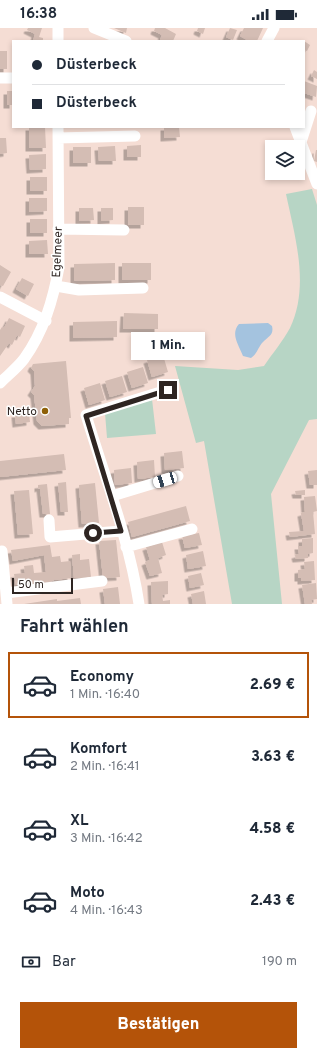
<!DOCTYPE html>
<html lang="de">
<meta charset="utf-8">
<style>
:root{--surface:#fff;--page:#f6f6f7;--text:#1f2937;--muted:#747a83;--line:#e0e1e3;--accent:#b45309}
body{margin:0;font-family:Overpass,sans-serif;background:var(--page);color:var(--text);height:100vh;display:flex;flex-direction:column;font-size:15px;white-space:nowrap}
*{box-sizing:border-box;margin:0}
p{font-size:13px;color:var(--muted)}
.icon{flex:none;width:22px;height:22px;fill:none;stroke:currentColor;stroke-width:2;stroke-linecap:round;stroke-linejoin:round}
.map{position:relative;height:576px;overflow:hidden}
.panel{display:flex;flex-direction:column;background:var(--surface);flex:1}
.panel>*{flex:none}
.banner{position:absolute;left:12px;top:12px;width:293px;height:88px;border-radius:0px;box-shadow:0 2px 6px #0003;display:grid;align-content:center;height:88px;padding:0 20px;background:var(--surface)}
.tools{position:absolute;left:265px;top:112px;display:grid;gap:8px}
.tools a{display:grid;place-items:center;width:40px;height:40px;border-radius:0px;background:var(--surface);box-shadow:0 2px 6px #0003;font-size:20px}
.scale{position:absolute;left:12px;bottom:10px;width:61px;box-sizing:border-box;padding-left:4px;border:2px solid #2e2522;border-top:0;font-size:11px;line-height:14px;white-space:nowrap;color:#2e2522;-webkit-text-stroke:3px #fff;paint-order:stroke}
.end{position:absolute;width:18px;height:18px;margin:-9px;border:5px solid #2e2522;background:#fff;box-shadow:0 0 0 2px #fff}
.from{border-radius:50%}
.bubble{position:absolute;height:28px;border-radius:0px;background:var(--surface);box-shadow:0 2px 6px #0003;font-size:13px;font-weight:800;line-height:28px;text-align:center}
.car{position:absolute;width:12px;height:24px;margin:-12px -6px;border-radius:5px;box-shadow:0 0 3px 1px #0007;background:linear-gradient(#fff 24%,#345 0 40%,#fff 0 76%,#345 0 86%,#fff 0)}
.banner b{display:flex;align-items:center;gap:14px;height:38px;font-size:15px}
.banner b+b{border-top:1px solid var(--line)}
.banner i{width:10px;height:10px;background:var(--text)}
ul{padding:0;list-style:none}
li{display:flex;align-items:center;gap:12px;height:66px;margin:0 8px 6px;padding:0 12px;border:2px solid transparent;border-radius:0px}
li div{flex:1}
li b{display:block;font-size:15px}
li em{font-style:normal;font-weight:800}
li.active{border-color:var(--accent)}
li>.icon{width:36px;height:36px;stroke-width:1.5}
h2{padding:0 20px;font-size:18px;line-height:48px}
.pay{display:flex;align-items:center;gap:10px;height:44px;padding:0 20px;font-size:15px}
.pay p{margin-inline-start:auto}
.button{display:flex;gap:8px;margin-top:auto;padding:8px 20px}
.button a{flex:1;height:46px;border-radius:0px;background:var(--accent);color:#fff;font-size:16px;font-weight:800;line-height:46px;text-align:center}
.status{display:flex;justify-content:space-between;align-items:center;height:28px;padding:0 20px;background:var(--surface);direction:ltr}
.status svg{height:11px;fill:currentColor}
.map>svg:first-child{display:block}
</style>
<div class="status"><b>16:38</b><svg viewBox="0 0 49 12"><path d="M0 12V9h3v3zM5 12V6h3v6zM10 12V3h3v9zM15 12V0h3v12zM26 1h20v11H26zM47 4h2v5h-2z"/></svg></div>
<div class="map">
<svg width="317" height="576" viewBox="0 0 317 576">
<defs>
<filter id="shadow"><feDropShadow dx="-3.5" dy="3.5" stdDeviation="0" flood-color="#0004"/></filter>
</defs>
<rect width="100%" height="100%" fill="#f5ddd4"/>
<path fill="#b7d5c5" d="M312,161L317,177V391L309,392L271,466L282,576H232L204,413L196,415L175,338L238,342L264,338C272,326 283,313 290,300C310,258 295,209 286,166Z
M152,371L156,406L107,410L105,385Z"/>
<path fill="#a4c3df" d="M268,295L272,298C274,307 269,308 263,314C258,319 258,325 251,330L243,328C239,317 230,306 239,296Z"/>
<path fill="#d4bdb4" filter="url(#shadow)" d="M28,0H42L39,9L43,10V13H33L35,6L27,2Z
M114,0H127L126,5Z
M155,0H165L176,6L173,13L160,12L162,7L154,3Z
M198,0H205L203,6L197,3Z
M230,0L237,2L233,12L226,9Z
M244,0H263L257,13H249L240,8Z
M304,13L310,17L307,23L304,22Z
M0,23H7V41H0Z
M314,42L317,44V51L311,48Z
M304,53L317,58L316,69L304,65Z
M7,63H13V77H7Z
M29,99H45L46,120H29Z
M164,99H179L180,109L164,110Z
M0,110H6L7,125L0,126Z
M141,117V129H127V118Z
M115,118L116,133H99L98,119Z
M73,119H91V135H73Z
M316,122H317V134L314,133Z
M46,126V141L30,142L29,127Z
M30,149H47V163H30Z
M29,170H47V183L29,184Z
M128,179H144V197H128Z
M79,180H93L94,192L79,193Z
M101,180H113V192L101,193Z
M30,191H47V205H30Z
M47,212L48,226H29V213Z
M115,235V252L74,253V236Z
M122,235H151V252H122Z
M0,237L11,244L3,258L0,257Z
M22,250L34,256L28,268L16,261Z
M124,285L158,286V301H123Z
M9,290L25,298L20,309L17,307L12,317L9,315L0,328V302L2,299L4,300Z
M117,293V309L73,310V294Z
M163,327L168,344L152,349L147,332Z
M66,333L71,390H69V396L42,398L37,393L34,367L31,364L35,358L34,343L31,340L33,336Z
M143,339L148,355L132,360L127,344Z
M122,348L127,364L110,369L105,353Z
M100,355L105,372L89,377L84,360Z
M24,381V385H29L30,394L16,396L15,386H20V382Z
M182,423L184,440L165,442L164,425Z
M64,426L66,442L0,449V433Z
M154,432L155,449L138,451L137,434Z
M131,440L132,455L115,457L114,442Z
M317,442V457H310L308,443Z
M66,454L68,484H61L58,455Z
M95,455L99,495L82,496L79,457Z
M47,456L50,486H43L40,460L38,461V457Z
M29,462L33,506L18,507L14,463Z
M305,462V467H296L295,463Z
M315,468L317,483L313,484L315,506L290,509L289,504L304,503L301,485L305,484L304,469Z
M186,478L190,493L132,509L128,494Z
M199,505L202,517L185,520L182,508Z
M313,510V525L308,526V530L296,531L295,527L299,526L298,518H302V511Z
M116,512L120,549L103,550L99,513Z
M162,514L166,527L158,530L162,545L150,548L145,534L150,532L146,519Z
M50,517L52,529L60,528L61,534L70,533L71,550L54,552L47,555L16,557L14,546L25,545L24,538L33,537L34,545L46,544L44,527L13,533L11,522Z
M203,523L206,538L188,541L186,527Z
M80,526V532L89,531L91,549L74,550L72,527Z
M314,533L315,552L301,553V550H298V542L305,541L304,534Z
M201,545L204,557L190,560L188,548Z
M168,553V566L162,567L163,573L170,572V576H152L151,554Z
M316,555L317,571L311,572L312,576H305L302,557Z
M118,559L120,576H105L103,561Z
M204,563L206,576H193L191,566Z
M80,570L81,576H24L57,571V573Z"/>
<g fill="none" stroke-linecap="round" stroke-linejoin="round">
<path stroke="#fff" stroke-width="11" d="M94,0L126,13
M58,13V0
M267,13L274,0
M0,50H13
M295,99L317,156
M58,110L135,108
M301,114L311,83
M58,201L124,202
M56,258L79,262L143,260
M0,269L46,293
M0,355C8,347 17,340 24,331C44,303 53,272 59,239L58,99
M112,468L178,448
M49,492L50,509L121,503
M126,519L192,501
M2,523L7,576
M6,565L102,553
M139,576C129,511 105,450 86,387L167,362"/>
</g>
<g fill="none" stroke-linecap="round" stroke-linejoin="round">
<path stroke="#2e2522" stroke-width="5" d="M93,505L121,503L86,388L168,362"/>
</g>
<circle fill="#8e6007" stroke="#fff" stroke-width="1.5" cx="45" cy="383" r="4"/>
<g text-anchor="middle" stroke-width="3" stroke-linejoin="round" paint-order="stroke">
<g font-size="12" fill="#2e2522" stroke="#fff">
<text transform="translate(57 224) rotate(-88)" y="4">Egelmeer</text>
</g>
<g font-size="12" fill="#2e2522" stroke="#fff" text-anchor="end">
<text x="37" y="387">Netto</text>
</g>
</g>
</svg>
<div class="tools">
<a><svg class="icon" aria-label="layers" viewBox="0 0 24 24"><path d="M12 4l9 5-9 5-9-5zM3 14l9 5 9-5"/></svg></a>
</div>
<div class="scale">50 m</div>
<i class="end from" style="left:93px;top:505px"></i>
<i class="end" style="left:168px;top:362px"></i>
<div class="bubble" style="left:131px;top:304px;width:74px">1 Min.</div>
<i class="car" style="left:165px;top:452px;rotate:253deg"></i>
<div class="banner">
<b><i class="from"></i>Düsterbeck</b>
<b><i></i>Düsterbeck</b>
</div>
</div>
<section class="panel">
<h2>Fahrt wählen</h2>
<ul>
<li class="active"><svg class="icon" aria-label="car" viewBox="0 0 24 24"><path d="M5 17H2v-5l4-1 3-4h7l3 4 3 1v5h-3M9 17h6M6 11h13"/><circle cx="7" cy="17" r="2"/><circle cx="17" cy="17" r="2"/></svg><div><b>Economy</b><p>1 Min. · 16:40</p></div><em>2.69 €</em></li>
<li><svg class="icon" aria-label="car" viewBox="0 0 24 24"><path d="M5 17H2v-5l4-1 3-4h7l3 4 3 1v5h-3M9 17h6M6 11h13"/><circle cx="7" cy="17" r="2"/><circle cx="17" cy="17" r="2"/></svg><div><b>Komfort</b><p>2 Min. · 16:41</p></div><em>3.63 €</em></li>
<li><svg class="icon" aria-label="car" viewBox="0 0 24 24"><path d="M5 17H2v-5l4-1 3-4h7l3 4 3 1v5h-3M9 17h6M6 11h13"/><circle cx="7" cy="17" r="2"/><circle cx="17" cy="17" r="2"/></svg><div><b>XL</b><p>3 Min. · 16:42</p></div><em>4.58 €</em></li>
<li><svg class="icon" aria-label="car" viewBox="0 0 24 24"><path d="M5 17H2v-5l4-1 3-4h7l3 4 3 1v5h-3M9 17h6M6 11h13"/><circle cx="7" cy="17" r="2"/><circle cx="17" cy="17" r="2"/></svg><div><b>Moto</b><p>4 Min. · 16:43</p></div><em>2.43 €</em></li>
</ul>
<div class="pay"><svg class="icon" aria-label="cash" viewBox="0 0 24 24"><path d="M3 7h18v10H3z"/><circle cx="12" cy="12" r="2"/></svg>Bar<p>190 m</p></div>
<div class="button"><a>Bestätigen</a></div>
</section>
